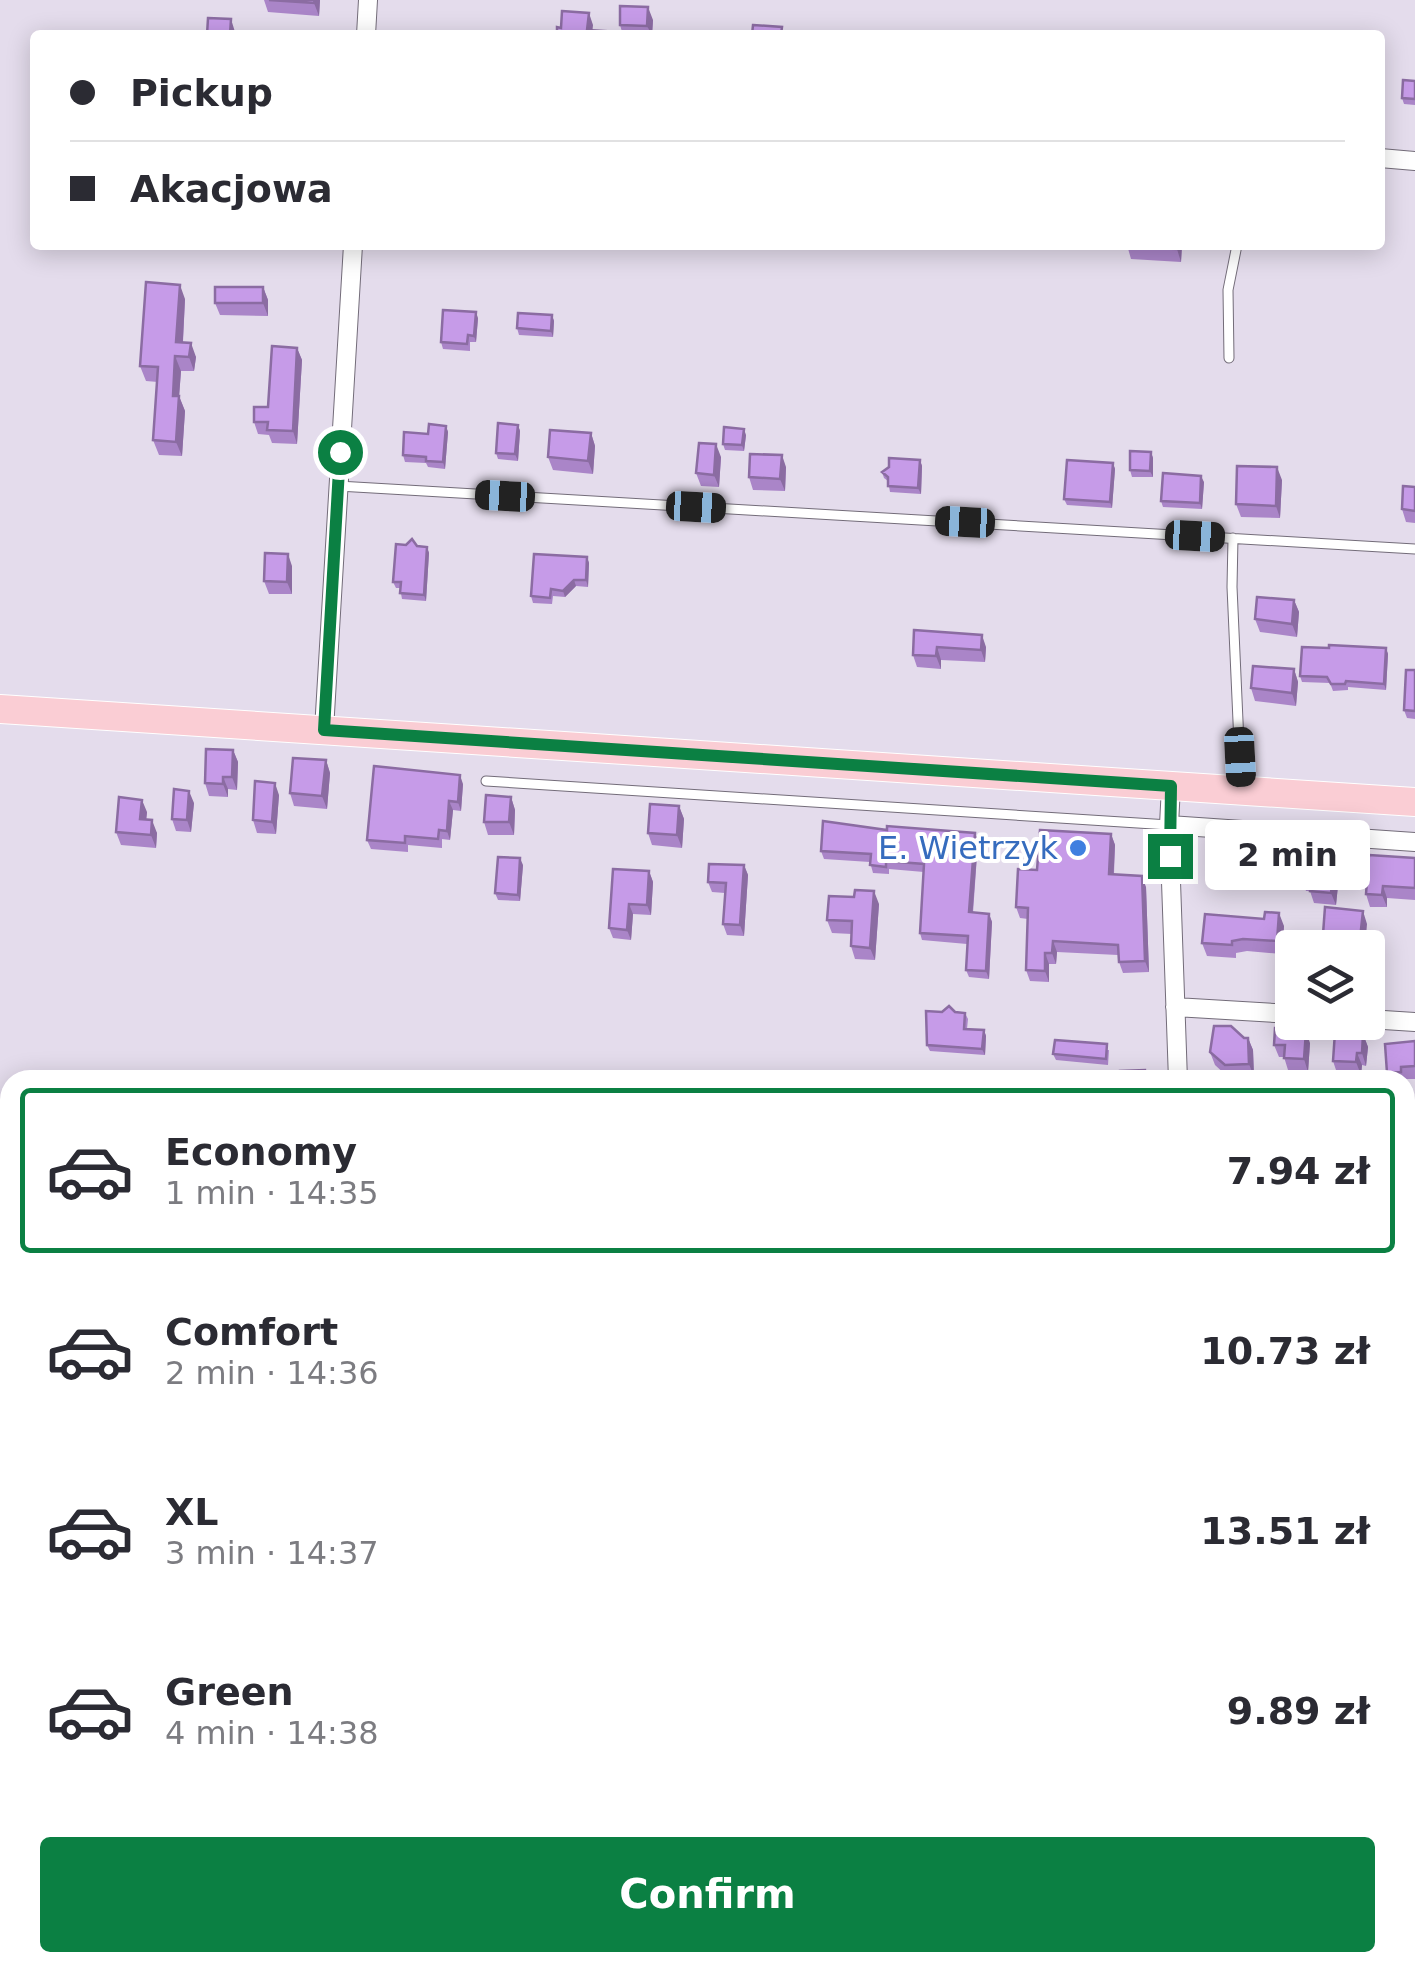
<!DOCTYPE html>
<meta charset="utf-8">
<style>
:root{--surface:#fff;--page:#f7f7f7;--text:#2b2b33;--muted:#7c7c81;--line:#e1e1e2;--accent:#0b8043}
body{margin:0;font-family:"DejaVu Sans",sans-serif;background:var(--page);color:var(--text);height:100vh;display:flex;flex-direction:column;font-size:38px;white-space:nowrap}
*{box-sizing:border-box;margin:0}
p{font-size:32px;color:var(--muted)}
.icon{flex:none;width:55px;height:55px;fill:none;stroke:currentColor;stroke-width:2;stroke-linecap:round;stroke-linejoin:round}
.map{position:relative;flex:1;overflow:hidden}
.details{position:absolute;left:0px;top:1070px;width:1415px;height:902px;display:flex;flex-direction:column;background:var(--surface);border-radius:30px 30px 0 0;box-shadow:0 5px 25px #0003}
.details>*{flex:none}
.hud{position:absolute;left:30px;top:30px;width:1355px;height:220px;border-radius:10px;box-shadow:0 5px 25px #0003;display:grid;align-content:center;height:220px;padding:0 40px;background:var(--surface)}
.fabs{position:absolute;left:1275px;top:930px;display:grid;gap:20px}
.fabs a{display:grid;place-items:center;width:110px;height:110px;border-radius:10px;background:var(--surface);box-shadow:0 5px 25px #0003;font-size:50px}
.end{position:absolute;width:45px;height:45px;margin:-22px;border:12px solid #0b8043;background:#fff;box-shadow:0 0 0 5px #fff}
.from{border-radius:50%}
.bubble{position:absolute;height:70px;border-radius:10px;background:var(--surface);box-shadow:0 5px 25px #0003;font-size:32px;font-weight:700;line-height:70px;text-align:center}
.car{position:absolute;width:30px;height:60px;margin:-30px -15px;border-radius:12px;box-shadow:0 0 8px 2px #0007;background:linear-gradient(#222 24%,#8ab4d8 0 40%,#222 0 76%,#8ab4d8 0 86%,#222 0)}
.hud b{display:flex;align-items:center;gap:35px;height:95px;font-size:38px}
.hud b+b{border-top:2px solid var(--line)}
.hud i{width:25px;height:25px;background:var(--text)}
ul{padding:18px 0 0;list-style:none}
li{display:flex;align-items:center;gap:30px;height:165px;margin:0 20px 15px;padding:0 20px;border:5px solid transparent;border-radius:10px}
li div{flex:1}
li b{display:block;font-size:38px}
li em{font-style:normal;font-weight:700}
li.current{border-color:var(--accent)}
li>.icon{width:90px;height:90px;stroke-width:1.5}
.button{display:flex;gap:20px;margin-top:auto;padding:20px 40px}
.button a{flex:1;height:115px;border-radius:10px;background:var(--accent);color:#fff;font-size:40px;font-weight:700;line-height:115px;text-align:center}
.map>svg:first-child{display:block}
</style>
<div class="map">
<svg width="1415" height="1972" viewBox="0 0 1415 1972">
<rect width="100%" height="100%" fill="#e4dcec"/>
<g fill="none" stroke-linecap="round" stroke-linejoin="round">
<path stroke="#54b8ea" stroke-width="6" d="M0,1431H10"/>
<defs>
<path id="service" d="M1229,358L1228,290L1237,245
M338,486L1415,549
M1233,538L1232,587L1241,788
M486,781L1169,825"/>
<path id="minor" d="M366,35L368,0
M1380,158L1415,161
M324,730L353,245
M1171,786L1169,825L1178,1080
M1169,825L1415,842
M1175,1007L1292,1014
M1368,1019L1415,1022
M1405,1360L1415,1359
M1405,1862L1415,1863
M1224,1962V1972"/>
<path id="primary" d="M0,709L1415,802"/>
</defs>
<use href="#service" stroke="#736c79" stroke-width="11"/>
<use href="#minor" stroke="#736c79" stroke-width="20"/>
<use href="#primary" stroke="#fff" stroke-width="30"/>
<use href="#service" stroke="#fff" stroke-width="9"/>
<use href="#minor" stroke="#fff" stroke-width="18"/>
<use href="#primary" stroke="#facdd4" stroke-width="28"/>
</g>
<path fill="#aa85c8" d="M264,0H320L319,16L268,12Z
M653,20L652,35H623L620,25Z
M1415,81V105L1404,104L1402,98Z
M1127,245H1182L1181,262L1131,259Z
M263,287L268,300V316L220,315L215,303Z
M185,299L183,342L196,357L194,371H181L179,396L185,411L182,456L159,455L153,440L158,382L146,381L140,366Z
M552,315L554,321L553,337L519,335L517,328Z
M478,318L476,342H470V351L443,349L441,342Z
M297,348L302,360L297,444L272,443L269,435L258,434L254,422L268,407Z
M518,425L520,431L518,461L498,459L496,453Z
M446,426L448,432L445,469L428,467L426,463L405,462L403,455L428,434Z
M591,433L595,446L593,474L553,470L548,457Z
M746,435L744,451L725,450L723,444Z
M1151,452L1153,458V477H1132L1130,470Z
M721,457L719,487L701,486L696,473Z
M920,460L922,466L921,494L890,492L888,481L884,478L882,472Z
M1113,463L1115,469L1112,508L1067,505L1064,499Z
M786,467L785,491L753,490L749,477Z
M1282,480L1280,518L1241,517L1236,504Z
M1204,482L1202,509L1163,507L1161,501Z
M1415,487V523L1406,522L1402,509Z
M417,546L427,547L429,553L426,601L402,599L400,588H396L393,582Z
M587,557L589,563L588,587L576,586L565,597L553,596L552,604L533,603L531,596Z
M292,566V594H269L264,581Z
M1294,600L1299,612L1297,637L1260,632L1255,619Z
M914,630L986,647L985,662L941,660V669L917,667L913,655Z
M1386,648L1388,654L1386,690L1348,687V690L1333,691L1330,683L1302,682L1300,676Z
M1294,669L1298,682L1296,706L1255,701L1251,688Z
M1415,670V719L1407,718L1404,710Z
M233,750L238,762L237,790L228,789V797L209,796L205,783Z
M326,760L330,773L327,809L294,806L290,793Z
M463,784L461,811L453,810L450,840L442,839V848L408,845V852L371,849L367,840Z
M279,795L276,834L257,833L253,820Z
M511,797L515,810L514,835H488L484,822Z
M194,803L191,832L176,831L172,819Z
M679,806L684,819L682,848L652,845L648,833Z
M147,812L146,820L157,833L156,848L121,845L116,832Z
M887,830L978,841L973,913L989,914L992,922L989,979L969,977L966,970L967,944L922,940L920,933L924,872L889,869V874L873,873L870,862L824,859L821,851Z
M1111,834L1115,845L1114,874L1146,887L1149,972L1123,973L1119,962L1118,955L1057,952L1056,964H1049V982L1030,981L1026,970L1028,919L1020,918L1016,907L1037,870Z
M1336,854L1340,866L1336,905L1314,903L1310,891H1306L1302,879Z
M1415,858V900L1387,898V907H1370L1366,894Z
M523,865L520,901L498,900L495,893Z
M744,865L748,875L744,936L727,935L723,924L725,893L712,892L708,882Z
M649,871L653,882L651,915L633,914L631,940L613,938L609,928Z
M854,897L879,904L875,960L855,959L851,946L852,934L832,933L827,920Z
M1264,919L1284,926L1282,954L1247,951L1236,953V958L1207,956L1202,943Z
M955,1012L965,1013L968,1019L967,1029L984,1030L986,1036L985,1055L930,1051L927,1045Z
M1363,1034L1368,1047L1366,1066L1362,1065L1361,1075L1337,1073L1333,1061Z
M1244,1038H1248L1253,1050L1254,1077L1229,1078L1215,1065L1210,1052Z
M1415,1041V1079H1405V1085V1080H1389L1387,1073Z
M1310,1043L1308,1072L1288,1070L1284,1057H1279L1274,1045Z
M1109,1050L1108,1065L1056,1060L1053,1054Z
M1405,1240H1415V1281L1405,1282Z"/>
<path fill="#8b6ca2" d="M315,0H320L319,16L314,3Z
M648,7L653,20L652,35L647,26Z
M589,13L593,25L592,35L587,30Z
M231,19L235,32V35H230Z
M1177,245H1182L1181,262L1177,249Z
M180,285L185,299L182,357L176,342Z
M263,287L268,300V316L263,303Z
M476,312L478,318L476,342L474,336Z
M552,315L554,321L553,337L551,331Z
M191,343L196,357L194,371L189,357Z
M297,348L302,360L297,444L293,431Z
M175,356L181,371L178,411L173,396Z
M179,396L185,411L182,456L176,442Z
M518,425L520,431L518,461L515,454Z
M446,426L448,432L445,469L443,462Z
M744,429L746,435L744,451L742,445Z
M591,433L595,446L593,474L588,461Z
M716,444L721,457L719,487L714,475Z
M1151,452L1153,458V477L1150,471Z
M782,455L786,467L785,491L780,479Z
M920,460L922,466L921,494L918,488Z
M1113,463L1115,469L1112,508L1110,502Z
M1277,467L1282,480L1280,518L1276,506Z
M1201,476L1204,482L1202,509L1200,503Z
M427,547L429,553L426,601L424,595Z
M288,554L292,566V594L287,582Z
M587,557L589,563L588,587L586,580Z
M574,580L576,586L565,597L563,591Z
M1294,600L1299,612L1297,637L1292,624Z
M982,635L986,647L985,662L981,650Z
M937,647L941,660V669L936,656Z
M1386,648L1388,654L1386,690L1384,684Z
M1294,669L1298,682L1296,706L1292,693Z
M233,750L238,762L237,790L232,777Z
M326,760L330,773L327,809L322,796Z
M460,775L463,784L461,811L458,802Z
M223,777L228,789V797L223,784Z
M275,783L279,795L276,834L272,822Z
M189,791L194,803L191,832L187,820Z
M511,797L515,810L514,835L509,822Z
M142,800L147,812L145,832L140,819Z
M449,801L453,810L450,840L447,831Z
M679,806L684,819L682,848L677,835Z
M152,820L157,833L156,848L151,835Z
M975,833L978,841L972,920L969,912Z
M1111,834L1115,845L1113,885L1109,874Z
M1336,854L1340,866L1336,905L1331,893Z
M520,858L523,865L520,901L518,895Z
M744,865L748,875L744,936L740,925Z
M649,871L653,882L651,915L647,905Z
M1142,876L1146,887L1149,972L1145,961Z
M1383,886L1387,898V907L1382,895Z
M874,891L879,904L875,960L870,948Z
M629,904L633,914L631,940L627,930Z
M1363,911L1367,924L1365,948H1359Z
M1279,913L1284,926L1282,954L1277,941Z
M989,914L992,922L989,979L986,971Z
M1053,941L1057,952L1056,964L1052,953Z
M1045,953L1049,964V982L1045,971Z
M984,1030L986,1036L985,1055L982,1049Z
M1306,1031L1310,1043L1308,1072L1304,1059Z
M1363,1034L1368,1047L1366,1066L1362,1053Z
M1248,1038L1253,1050L1254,1077L1249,1064Z
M1357,1053L1362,1065L1361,1075L1356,1062Z
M1405,1179L1407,1185L1408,1201L1405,1193Z"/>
<path fill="#c69be8" stroke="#8b6ca2" stroke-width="2.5" d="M269,0H315L314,3Z
M620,6L648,7L647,26L620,25Z
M562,11L589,13L587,30L619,32V35H557V27L561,28Z
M208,18L231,19L230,35H207Z
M753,25L782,27L781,35H752Z
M1403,80L1415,81V99L1402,98Z
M1127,245H1177V249L1127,247Z
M146,282L180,285L176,342L191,343L189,357L175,356L173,396H179L176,442L153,440L158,367L140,366Z
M215,287H263V303H215Z
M443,310L476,312L474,336L468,335L467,344L441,342Z
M518,313L552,315L551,331L517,328Z
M272,346L297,348L293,431L267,430L268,422H254V407H268Z
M498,423L518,425L515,454L496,453Z
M429,424L446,426L443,462L426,461V457L403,455L404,432L428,434Z
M724,427L744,429L742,445L723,444Z
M550,430L591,433L588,461L548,457Z
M699,443L716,444L714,475L696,473Z
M1130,451L1151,452L1150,471L1130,470Z
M750,454L782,455L780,479L749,477Z
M889,458L920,460L918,488L888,486V477L882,472L889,467Z
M1067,460L1113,463L1110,502L1064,499Z
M1237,466L1277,467L1276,506L1236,504Z
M1163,473L1201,476L1200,503L1161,501Z
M1403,486L1415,487V511L1402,509Z
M412,539L417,546L427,547L424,595L400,593L401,582H393L396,544L406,545Z
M265,553L288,554L287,582L264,581Z
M534,554L587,557L586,580H574L563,591L551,589L550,598L531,596Z
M1257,597L1294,600L1292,624L1255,619Z
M914,630L982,635L981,650L937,647L936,656L913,655Z
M1329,645L1386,648L1384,684L1346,681L1345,684H1331L1327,677L1300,676L1302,647L1329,648Z
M1253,666L1294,669L1292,693L1251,688Z
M1406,670H1415V711L1404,710Z
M206,749L233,750L232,777H223V784L205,783Z
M293,758L326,760L322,796L290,793Z
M374,766L460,775L458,802L449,801L447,831L439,830L438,839L405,836V843L367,840Z
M255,781L275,783L272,822L253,820Z
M174,789L189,791L187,820L172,819Z
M486,795L511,797L509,822H484Z
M119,797L142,800L140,819L152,820L151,835L116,832Z
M650,804L679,806L677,835L648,833Z
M823,821L887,830V826L975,833L969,912L989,914L986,971L966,970L968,936L920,933L924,864L886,861V867L870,865L871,854L821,851Z
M1040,830L1111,834L1109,874L1142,876L1145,961L1119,962L1118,945L1053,941L1052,953H1045V971L1026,970L1028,908L1016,907L1018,869L1037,870Z
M1305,851L1336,854L1331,893L1310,891L1311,880L1302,879Z
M1369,855L1415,858V888L1383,886L1382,895L1366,894Z
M498,857L520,858L518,895L495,893Z
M709,864L744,865L740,925L723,924L726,883L708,882Z
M613,869L649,871L647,905L629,904L627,930L609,928Z
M855,890L874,891L870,948L851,946L852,921L827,920L829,896L854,897Z
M1325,907L1363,911L1359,948H1322Z
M1265,912L1279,913L1277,941L1243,939L1232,941V945L1202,943L1205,914L1264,919Z
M949,1006L955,1012L965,1013L964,1029L984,1030L982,1049L927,1045L926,1011L942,1012Z
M1214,1026H1231L1244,1038H1248L1249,1064L1225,1065L1210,1052Z
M1275,1028L1306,1031L1304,1059L1284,1058L1285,1045H1274Z
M1335,1032L1363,1034L1362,1053H1357L1356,1062L1333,1061Z
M1055,1040L1107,1044L1106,1059L1053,1054Z
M1415,1041V1066L1401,1067V1072L1387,1073L1385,1044Z
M1145,1070L1146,1080H1120V1071Z
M1405,1240H1415V1270L1405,1271Z
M1415,1484V1510L1411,1485Z
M1146,1962H1173V1972H1140V1968H1146Z"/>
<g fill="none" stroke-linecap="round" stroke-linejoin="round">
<path stroke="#0b8043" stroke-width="12" d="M340,452L324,730L1171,786L1170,856"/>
</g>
<circle fill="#3f7fe0" stroke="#fff" stroke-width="4" cx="1078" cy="848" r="10"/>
<g text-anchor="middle" stroke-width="8" stroke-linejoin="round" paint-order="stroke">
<g font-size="32" fill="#366cbe" stroke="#fff" text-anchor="end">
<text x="1058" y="859">E. Wietrzyk</text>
</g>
</g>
</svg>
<div class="fabs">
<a><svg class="icon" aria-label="layers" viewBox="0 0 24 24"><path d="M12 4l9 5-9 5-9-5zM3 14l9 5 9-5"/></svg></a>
</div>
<i class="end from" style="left:340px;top:452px"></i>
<i class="end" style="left:1170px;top:856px"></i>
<div class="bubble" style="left:1205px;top:820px;width:165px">2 min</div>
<i class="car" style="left:505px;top:496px;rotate:273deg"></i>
<i class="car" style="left:696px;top:507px;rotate:93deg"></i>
<i class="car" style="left:965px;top:522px;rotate:273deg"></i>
<i class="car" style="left:1195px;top:536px;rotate:93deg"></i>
<i class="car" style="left:1240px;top:757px;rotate:177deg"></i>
<div class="hud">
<b><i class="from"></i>Pickup</b>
<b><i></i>Akacjowa</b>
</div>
<section class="details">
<ul>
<li class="current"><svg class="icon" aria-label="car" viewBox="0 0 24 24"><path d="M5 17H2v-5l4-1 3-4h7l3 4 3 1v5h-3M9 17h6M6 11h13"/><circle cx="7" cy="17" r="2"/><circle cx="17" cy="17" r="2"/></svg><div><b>Economy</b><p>1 min · 14:35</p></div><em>7.94 zł</em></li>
<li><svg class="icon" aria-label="car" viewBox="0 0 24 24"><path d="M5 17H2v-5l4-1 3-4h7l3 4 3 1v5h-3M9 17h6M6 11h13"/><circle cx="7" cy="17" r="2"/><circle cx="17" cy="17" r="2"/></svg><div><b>Comfort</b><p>2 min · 14:36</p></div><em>10.73 zł</em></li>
<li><svg class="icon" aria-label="car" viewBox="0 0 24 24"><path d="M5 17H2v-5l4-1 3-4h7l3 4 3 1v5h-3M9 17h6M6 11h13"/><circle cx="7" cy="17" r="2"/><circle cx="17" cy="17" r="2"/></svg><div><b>XL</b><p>3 min · 14:37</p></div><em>13.51 zł</em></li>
<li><svg class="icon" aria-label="car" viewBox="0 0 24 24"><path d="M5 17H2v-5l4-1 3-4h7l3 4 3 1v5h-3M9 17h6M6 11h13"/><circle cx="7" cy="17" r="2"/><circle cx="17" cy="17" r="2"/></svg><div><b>Green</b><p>4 min · 14:38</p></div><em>9.89 zł</em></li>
</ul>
<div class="button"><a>Confirm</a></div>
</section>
</div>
